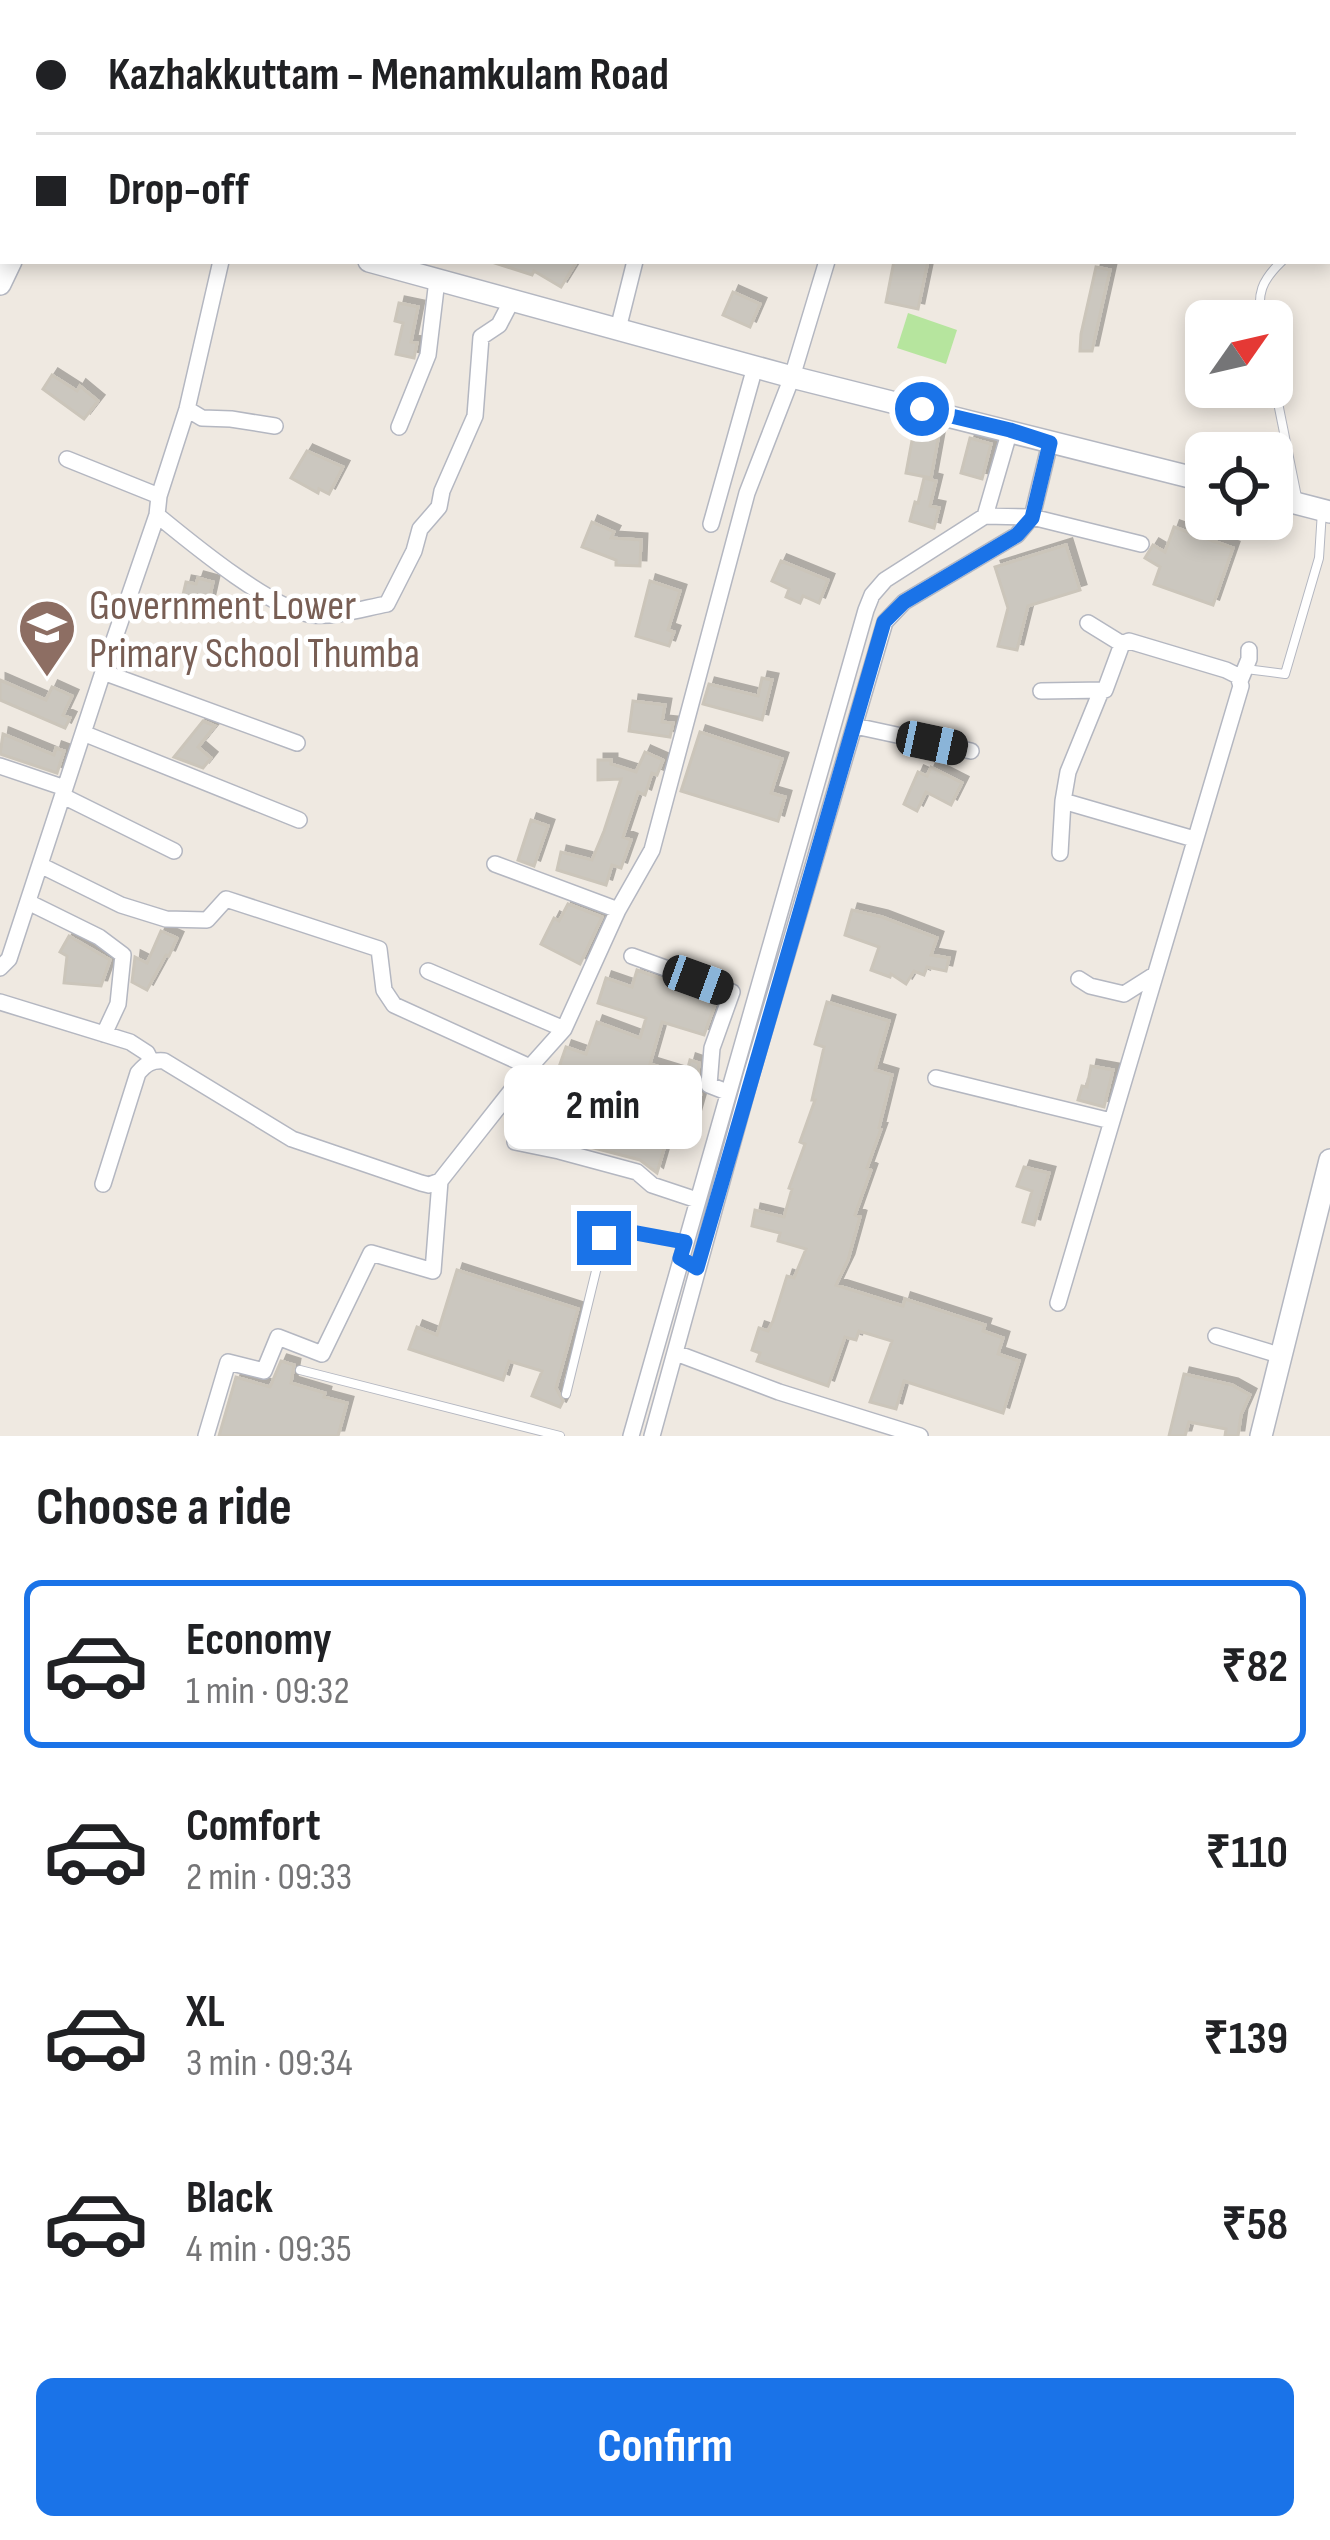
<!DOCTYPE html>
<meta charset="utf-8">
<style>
:root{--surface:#fff;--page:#f2f2f2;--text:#202124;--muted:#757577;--line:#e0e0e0;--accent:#1a73e8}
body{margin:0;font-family:"Sofia Sans Condensed",sans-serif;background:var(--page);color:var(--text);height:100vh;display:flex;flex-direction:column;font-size:45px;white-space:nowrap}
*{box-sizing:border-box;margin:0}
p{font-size:39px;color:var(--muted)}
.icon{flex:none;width:66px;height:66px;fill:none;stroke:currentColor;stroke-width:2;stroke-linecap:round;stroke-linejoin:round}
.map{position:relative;height:1436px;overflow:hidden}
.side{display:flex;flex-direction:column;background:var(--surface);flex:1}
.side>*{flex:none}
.hud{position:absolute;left:0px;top:0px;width:1332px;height:264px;box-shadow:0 6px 18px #0003;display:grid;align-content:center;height:264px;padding:0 36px;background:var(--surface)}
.needle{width:78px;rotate:56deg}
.tools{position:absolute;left:1185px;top:300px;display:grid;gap:24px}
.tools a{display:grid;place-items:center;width:108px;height:108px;border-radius:18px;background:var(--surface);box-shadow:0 6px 18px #0003;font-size:60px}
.end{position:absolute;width:54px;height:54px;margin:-27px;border:15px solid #1a73e8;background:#fff;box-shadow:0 0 0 6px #fff}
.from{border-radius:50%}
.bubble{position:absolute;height:84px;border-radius:18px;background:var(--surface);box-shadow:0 6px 18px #0003;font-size:39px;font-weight:700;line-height:84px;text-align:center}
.car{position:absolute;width:36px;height:72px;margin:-36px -18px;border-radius:15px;box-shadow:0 0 9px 3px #0007;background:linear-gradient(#222 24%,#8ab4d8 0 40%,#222 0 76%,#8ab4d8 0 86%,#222 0)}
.hud b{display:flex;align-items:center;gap:42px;height:114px;font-size:45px}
.hud b+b{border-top:3px solid var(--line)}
.hud i{width:30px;height:30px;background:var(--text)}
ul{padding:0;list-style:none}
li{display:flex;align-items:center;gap:36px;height:168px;margin:0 24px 18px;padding:0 12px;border:6px solid transparent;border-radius:18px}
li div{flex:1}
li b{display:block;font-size:45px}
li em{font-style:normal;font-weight:700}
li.current{border-color:var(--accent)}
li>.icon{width:108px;height:108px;stroke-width:1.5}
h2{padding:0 36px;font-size:54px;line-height:144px}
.primary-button{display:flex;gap:24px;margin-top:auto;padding:24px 36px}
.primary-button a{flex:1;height:138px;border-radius:18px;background:var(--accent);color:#fff;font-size:48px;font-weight:700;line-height:138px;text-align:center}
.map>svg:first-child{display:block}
</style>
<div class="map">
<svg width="1330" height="1436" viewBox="0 0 1330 1436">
<defs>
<filter id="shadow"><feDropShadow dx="6" dy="-6" stdDeviation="0" flood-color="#0004"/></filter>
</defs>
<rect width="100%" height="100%" fill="#efe9e1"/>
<path fill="#b6e59e" d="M908,313L957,330L946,364L897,348Z"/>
<path fill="#cbc7bf" stroke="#cbc5ba" stroke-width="3" filter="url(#shadow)" d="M496,261H577L561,287L534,271L532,275L495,263Z
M894,261H928L918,309L886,302Z
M1096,267L1110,270L1092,351H1080L1081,334Z
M733,292L760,304L750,327L723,315Z
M399,303L418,307L411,342L417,343L414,358L396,354L403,323L395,321Z
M52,375L77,391L80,386L98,401L84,419L43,389Z
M914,430L939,434L931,478L906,473Z
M970,438L991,444L982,479L961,473Z
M307,451L343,467L329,494L319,489L318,493L291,478Z
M924,478L936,481L930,506L939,508L934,528L910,521L915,502L918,503Z
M592,522L614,532L611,538L641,540L640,566L616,565V560L582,547Z
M1174,527L1233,548L1213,605L1154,584L1160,567L1145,558L1153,545L1165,552Z
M1066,545L1080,590L1028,606L1017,650L998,646L1008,608L995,567Z
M781,561L828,580L819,603L803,596L800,603L786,597L789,589L772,581Z
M198,578L213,582L205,618L179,612L186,582L196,584Z
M650,581L680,591L668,630L674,632L669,646L636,636Z
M762,678L772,680L762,720L703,704L709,684L758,696Z
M0,680L46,700L52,687L72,696L63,715L70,718L65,728L0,700Z
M633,701L665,705L662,722L673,723L670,737L629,731Z
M203,721L215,726L198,747L211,758L203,768L174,757Z
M700,732L782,759L771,793L785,797L778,821L681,791Z
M3,734L54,755L56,748L64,751L57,773L0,754Z
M645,752L663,760L657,775L652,773L645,795L638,792L623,837L631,840L621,868L612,865L606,885L557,870L561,852L592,860L604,831L621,779L598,780V760H611V764L636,772Z
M931,767L962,783L951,805L926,792L917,811L904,804L918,772L927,776Z
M531,820L548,826L534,866L518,860Z
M568,904L602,917L580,964L541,944L554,918L559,921Z
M852,910L882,917L937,938L931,955L949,958L946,971L927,967L924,975L914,971L906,984L891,974L890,977L871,970L879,947L845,935Z
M161,931L177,938L169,956L166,955L147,990L132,982L135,957L147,963Z
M69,936L110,960L101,986L64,983L67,956L60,952Z
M637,970L717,999L704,1035L662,1022L650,1064L686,1075L690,1060L699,1063L697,1085L701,1094L688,1140L678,1137L676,1144L666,1142L657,1173L640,1160L586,1146L594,1118L553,1103L544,1127L525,1120L539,1085L551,1090L566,1047L586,1054L597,1022L640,1038L646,1018L598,1003L606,978L632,987Z
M827,1002L889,1021L875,1070L892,1075L879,1128L881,1129L867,1168L871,1170L855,1215L860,1217L848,1260L836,1285L903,1306L905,1299L985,1325L983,1331L1003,1338L998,1354L1019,1361L1003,1413L904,1381L896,1409L870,1402L892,1341L859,1331L856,1340L845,1337L828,1386L757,1361L760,1353L752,1350L759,1328L768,1331L773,1321L787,1276L794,1278L806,1249L778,1241L780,1233L752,1226L755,1210L784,1217L792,1189L789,1188L805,1144L800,1142L815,1100H812L824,1047L815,1044Z
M1091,1066L1113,1070L1104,1107L1078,1100L1082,1086L1087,1087Z
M1024,1167L1049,1173L1034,1225L1023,1222L1032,1191L1017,1186Z
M457,1270L578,1309L556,1388L563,1401L560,1407L532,1396L542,1371L509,1361L503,1380L409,1349L417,1327L437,1335Z
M281,1361L294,1365L291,1383L325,1393L324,1397L347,1403L338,1436H219L236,1377L270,1387Z
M1184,1374L1232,1385L1250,1395L1241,1415L1238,1436H1225L1226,1429L1189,1422L1185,1436H1169Z"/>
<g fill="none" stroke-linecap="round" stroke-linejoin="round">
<defs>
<path id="lane" d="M780,3L781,2
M1262,321C1256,294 1262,280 1282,261
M1272,373L1298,502
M1246,669L1285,674L1319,558L1322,511
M300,1370L560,1436
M566,1394L604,1238L610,1232L620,1230L683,1242"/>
<path id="street" d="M816,0L821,3
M528,3V0
M0,101L3,102
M618,329L635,261
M187,409L202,418L231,419L275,426
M399,427L428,355L437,280
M67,459L159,496
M157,515C190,542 273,611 313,615C336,617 365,608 387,604L414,551L420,529L439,507L442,491L475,416L481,337L499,325L512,300
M985,516L1032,517L1141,544
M711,524L755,367
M1088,623L1122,644
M103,672L297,743
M1240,681L1249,659V650
M1041,691L1105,690L1122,644L1129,641L1226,670L1238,676L1241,686L1058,1303
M1101,691L1068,772L1063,801L1194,839
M855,726L971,751
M83,733L299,820
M0,766L65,788
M63,796L174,851
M1060,853L1063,801
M495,864L618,910
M40,865L121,905L166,919L207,920L226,899L379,949L384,990L394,1005L530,1067
M28,902L99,937L123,955L118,1004L104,1034
M632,956L732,992L712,1048L709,1085L727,1092
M0,968L9,959L103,672L157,515L159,496L187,409L221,261
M428,971L564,1029
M1079,979L1090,986L1124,994L1154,975
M0,1002L130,1042L147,1053L151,1061
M936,1078L1111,1121
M515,1142L559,1151L637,1172L652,1185L697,1200
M103,1184L138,1073C146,1064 151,1060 164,1061L292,1139L421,1183L429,1185L440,1181
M1216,1336L1279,1355
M676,1353L779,1392L920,1436
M206,1436L228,1362L264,1371L278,1337L322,1354L371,1253L433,1271L440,1181L530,1067L564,1029L618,910L652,850L747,493L792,377L827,261
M631,1436L866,610L872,595L885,580L985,516L1010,430
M652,1436L751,1076L885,622L904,602L1017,535L1032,517L1050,443"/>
<path id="secondary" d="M137,3L138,0
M0,165L3,166
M369,261L792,377L1206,481
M0,284L11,261
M1272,497L1330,512
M1261,1436L1330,1160"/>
</defs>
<use href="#lane" stroke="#b4b7c1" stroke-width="10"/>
<use href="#street" stroke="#b4b7c1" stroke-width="18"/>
<use href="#secondary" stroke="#b4b7c1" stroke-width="24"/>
<use href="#lane" stroke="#fff" stroke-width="8"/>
<use href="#street" stroke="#fff" stroke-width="15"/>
<use href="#secondary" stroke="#fff" stroke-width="21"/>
</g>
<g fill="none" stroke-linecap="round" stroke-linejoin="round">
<path stroke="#1a73e8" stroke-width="15" d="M604,1238L610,1232L620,1230L685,1242L680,1258L697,1268L884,622L904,602L1017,535L1032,518L1050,443L1010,430L922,409"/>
</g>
<defs>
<symbol id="school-pin" viewBox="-11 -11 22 30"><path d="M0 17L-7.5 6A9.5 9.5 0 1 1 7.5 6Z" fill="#8d6e63" stroke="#fff"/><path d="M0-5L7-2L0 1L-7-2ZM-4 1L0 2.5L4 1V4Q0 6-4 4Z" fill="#fff"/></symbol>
</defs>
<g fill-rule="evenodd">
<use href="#school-pin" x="14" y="595" width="66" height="90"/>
</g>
<g text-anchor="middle" stroke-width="9" stroke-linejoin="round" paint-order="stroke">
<g font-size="42" fill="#785e54" stroke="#fff" text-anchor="start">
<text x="89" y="619">Government Lower<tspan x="89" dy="48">Primary School Thumba</tspan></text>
</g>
</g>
</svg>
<div class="tools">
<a><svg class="needle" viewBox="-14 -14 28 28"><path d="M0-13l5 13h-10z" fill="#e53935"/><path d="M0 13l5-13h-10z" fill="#757577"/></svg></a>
<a><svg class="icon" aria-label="locate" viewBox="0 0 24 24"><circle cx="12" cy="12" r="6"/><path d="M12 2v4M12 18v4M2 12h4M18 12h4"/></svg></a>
</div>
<i class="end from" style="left:922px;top:409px"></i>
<i class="end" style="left:604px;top:1238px"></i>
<div class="bubble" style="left:504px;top:1065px;width:198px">2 min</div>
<i class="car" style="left:932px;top:743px;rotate:102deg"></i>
<i class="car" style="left:698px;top:980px;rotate:110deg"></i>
<div class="hud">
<b><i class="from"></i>Kazhakkuttam - Menamkulam Road</b>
<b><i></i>Drop-off</b>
</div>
</div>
<section class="side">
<h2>Choose a ride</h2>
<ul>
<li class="current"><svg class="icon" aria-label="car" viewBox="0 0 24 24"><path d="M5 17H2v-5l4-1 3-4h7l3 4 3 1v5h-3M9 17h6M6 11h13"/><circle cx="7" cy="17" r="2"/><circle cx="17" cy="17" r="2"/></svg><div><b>Economy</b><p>1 min · 09:32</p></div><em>₹82</em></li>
<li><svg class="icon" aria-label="car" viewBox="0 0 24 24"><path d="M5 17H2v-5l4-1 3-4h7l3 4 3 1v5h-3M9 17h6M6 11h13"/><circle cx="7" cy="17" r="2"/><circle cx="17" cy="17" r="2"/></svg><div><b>Comfort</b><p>2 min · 09:33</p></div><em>₹110</em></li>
<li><svg class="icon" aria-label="car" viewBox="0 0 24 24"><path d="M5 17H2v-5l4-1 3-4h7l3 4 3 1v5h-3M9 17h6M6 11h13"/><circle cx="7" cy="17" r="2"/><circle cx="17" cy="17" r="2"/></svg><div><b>XL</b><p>3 min · 09:34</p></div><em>₹139</em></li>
<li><svg class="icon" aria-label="car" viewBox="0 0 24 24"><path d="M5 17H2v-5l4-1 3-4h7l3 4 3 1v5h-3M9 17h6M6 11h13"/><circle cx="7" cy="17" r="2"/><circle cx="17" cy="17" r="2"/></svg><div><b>Black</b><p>4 min · 09:35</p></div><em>₹58</em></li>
</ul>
<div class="primary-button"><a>Confirm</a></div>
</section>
